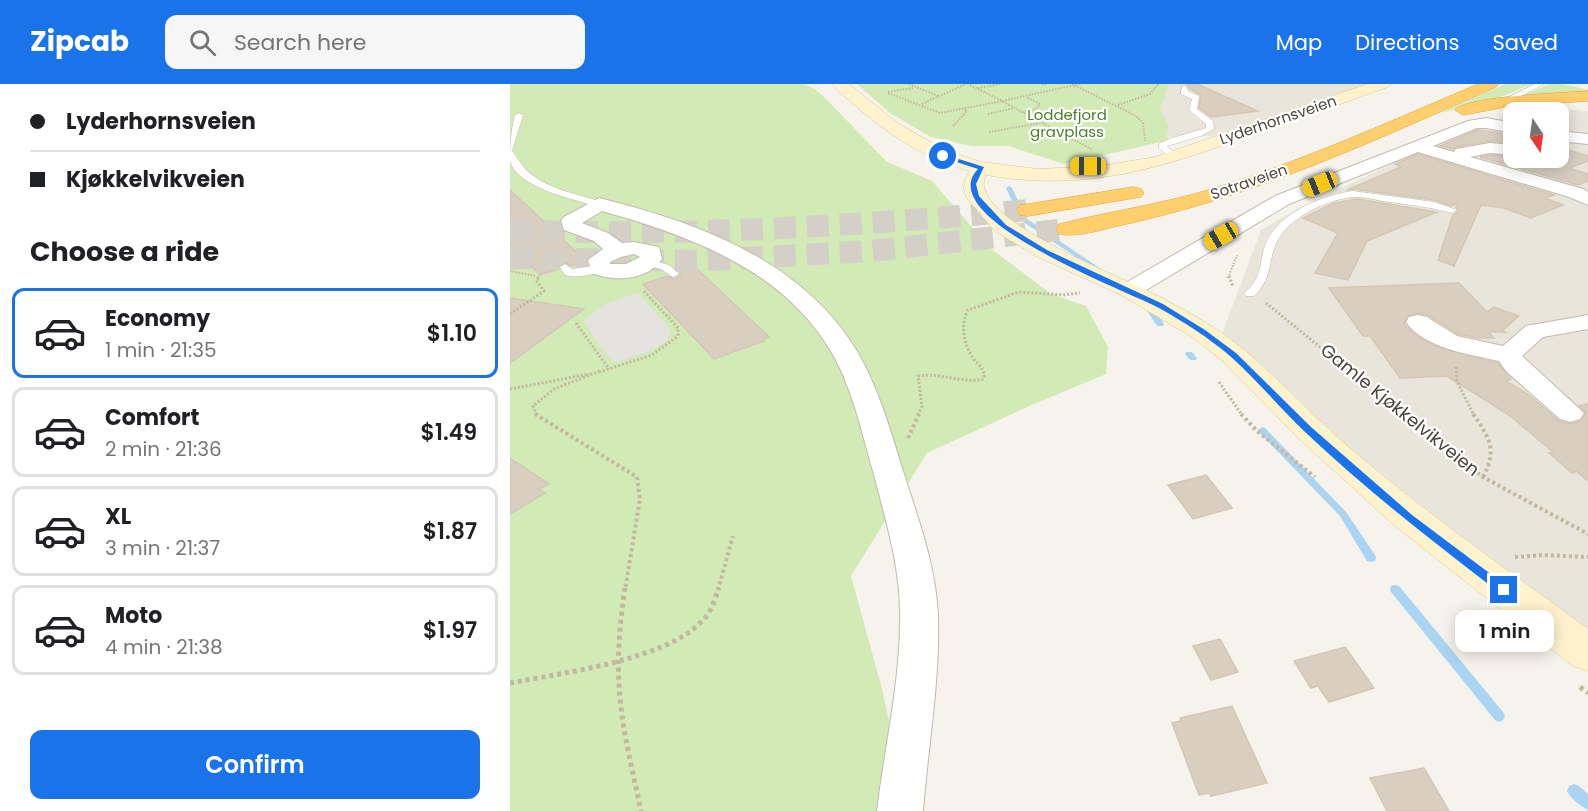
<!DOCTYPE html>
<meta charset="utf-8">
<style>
:root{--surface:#fff;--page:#f6f6f6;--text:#202124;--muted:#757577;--line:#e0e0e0;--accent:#1a73e8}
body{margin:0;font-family:Poppins,sans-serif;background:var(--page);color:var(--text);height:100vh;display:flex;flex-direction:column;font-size:22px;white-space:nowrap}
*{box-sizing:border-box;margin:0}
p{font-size:20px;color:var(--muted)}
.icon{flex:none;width:33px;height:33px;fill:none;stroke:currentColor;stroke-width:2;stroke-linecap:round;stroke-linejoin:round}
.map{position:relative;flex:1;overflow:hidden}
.details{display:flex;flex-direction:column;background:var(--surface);width:510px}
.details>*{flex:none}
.guide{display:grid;align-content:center;height:132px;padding:0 30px;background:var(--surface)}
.needle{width:39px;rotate:167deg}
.tools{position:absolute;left:993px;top:18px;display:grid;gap:12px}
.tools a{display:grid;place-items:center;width:66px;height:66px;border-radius:12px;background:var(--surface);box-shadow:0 3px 15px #0003;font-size:30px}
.end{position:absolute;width:27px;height:27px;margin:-14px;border:8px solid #1a73e8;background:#fff;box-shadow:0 0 0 3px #fff}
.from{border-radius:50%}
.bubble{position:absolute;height:42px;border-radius:12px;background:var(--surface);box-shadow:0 3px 15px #0003;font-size:20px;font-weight:600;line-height:42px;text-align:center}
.car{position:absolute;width:18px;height:36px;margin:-18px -9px;border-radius:8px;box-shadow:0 0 4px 2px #0007;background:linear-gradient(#f5c518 24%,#345 0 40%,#f5c518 0 76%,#345 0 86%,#f5c518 0)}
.guide b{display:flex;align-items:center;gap:21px;height:57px;font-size:22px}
.guide b+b{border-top:2px solid var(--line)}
.guide i{width:15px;height:15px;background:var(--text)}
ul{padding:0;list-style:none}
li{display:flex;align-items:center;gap:18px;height:90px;margin:0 12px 9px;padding:0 18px;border:3px solid var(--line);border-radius:12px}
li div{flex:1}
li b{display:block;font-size:22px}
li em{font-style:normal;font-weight:600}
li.selected{border-color:var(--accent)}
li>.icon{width:54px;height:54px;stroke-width:1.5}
h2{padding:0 30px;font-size:27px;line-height:72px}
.primary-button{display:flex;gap:12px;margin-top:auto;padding:12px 30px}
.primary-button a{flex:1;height:69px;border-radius:12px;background:var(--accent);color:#fff;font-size:24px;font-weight:600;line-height:69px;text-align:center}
header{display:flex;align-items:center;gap:36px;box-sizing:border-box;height:84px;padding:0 30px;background:var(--accent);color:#fff}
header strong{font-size:28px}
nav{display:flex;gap:33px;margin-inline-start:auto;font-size:21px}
.search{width:420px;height:54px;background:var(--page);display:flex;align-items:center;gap:15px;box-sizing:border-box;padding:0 21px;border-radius:12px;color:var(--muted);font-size:22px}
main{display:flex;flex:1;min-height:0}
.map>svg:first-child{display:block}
</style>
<header>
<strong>Zipcab</strong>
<div class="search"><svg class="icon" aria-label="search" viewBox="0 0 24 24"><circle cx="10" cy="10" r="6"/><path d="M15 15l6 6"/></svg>Search here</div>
<nav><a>Map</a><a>Directions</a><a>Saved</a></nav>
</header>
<main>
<section class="details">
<div class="guide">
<b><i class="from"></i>Lyderhornsveien</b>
<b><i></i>Kjøkkelvikveien</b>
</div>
<h2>Choose a ride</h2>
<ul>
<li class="selected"><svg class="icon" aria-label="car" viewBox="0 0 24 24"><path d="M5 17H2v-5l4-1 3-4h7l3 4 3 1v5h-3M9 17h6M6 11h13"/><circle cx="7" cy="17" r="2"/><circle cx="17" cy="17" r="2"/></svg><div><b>Economy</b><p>1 min · 21:35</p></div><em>$1.10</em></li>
<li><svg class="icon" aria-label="car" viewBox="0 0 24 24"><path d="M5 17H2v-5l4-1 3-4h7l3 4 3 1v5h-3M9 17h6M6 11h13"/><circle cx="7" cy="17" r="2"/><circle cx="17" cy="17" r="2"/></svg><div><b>Comfort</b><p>2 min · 21:36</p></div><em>$1.49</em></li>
<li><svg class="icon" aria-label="car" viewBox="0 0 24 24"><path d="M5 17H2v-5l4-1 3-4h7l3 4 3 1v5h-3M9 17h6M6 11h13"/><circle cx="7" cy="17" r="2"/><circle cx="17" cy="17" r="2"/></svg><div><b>XL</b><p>3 min · 21:37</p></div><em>$1.87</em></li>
<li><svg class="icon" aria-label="car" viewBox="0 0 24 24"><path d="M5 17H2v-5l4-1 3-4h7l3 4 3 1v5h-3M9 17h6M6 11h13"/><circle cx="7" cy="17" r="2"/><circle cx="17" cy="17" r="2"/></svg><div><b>Moto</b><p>4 min · 21:38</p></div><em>$1.97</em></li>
</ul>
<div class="primary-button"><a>Confirm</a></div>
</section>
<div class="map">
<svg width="1078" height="727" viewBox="0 0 1078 727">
<rect width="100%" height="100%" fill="#f6f3ec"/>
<path fill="#eae5da" d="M659,0H865L702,52L659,53L655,51L650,25Z
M1050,25L1078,27V575L704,271L751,146L787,125L899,72L966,43L1003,30L1004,74H1048V28H1012Z"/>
<path fill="#d2eab5" d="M0,0H294L305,5L320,19L377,78L422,97L480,164L541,210L576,222L598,263L596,290L517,323L417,369L341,492L372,605L399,727H0Z
M347,0H659L650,25L659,43L656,51L660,56L554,80L498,62H462L421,53L380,29Z
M995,0H1023L980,17L930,29Z
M1039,0H1053L1078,6V9L1011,13Z"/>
<path fill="#e5e3e0" d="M128,209L160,245V251L156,257L140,267L103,279L73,237L94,220Z"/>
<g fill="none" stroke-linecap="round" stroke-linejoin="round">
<path fill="#a9d4f2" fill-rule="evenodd" d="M499,102L502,104L517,135L591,185V187H587L512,137L496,104Z
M635,220H641L654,240L653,242H647L634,222Z
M676,268H682L687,274L686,276H680L675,270Z
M752,343L755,344L836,428L865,471L866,474L865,477L861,478L857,477L830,432L749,348L748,346Z
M885,501L889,502L993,628L995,632L993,636L989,638L985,636L881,508L880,505L881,502Z
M1064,700L1069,702L1078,710V726C1070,722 1061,715 1057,707L1059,702Z"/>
</g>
<path fill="#d8cfc1" stroke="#d3c7b4" stroke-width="1.5" d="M677,0H687L748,27L701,33L689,24L691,11L680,5Z
M967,46L1004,51V59L980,57L946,63L943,65L930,62Z
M1048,63L1078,72V77L1059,84L1078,90V97L1068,101L970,73L980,71L1048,74Z
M908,70L1044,111L1035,114L1053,121L1021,134L994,124L971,121L944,182L928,176L943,131L949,127L946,123L947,119L941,122L924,116L843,105L837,106L891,83L885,80Z
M0,106L76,177L61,182L54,178L48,182L49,185L30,191L0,160Z
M847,115L927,128L857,157L838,196L805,189L828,149L793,134L824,119Z
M179,185H187L259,253L253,255L254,257L204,275L133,200L157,192L164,195L170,192V188Z
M949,199L977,228L984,223L1009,232L993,246L995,248H978L984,254H968L948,250L918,231L908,229L897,232L894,240L903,249L925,262L988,279L1001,295L996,297L1019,311L1049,337L1059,340L1071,337L1076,329L1069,322L1078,320V397L1066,387L1062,389L1039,369L1043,368L999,331L937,292L890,294L860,252H853L819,204Z
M0,214L74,225L0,279Z
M0,374L39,400L29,405L35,409L0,430Z
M696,391L722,424L683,435L658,401Z
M710,555L728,588L701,596L683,562Z
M835,563L864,604L819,618L808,602L801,604L784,577Z
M722,622L757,699L701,712L700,709L689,711L662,639L671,637L670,634Z
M914,684L939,727H877L860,694Z"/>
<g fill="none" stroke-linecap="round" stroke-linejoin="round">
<path stroke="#d4d0c8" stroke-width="22" stroke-dasharray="22 11" stroke-linecap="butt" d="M0,146C174,153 345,142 518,126
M0,174L183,177L361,167L557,145"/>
<defs>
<path id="service" d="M1025,0H1034L996,20L989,18Z
M672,2H676L678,7L689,12L687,25L703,37L704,45L691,52L657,62L667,73L663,76L649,64V60L659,55L696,44V40L679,26L682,15L671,10Z
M9,29L13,31L2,67C7,73 11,80 16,86C36,105 67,110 92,118V122H86C63,115 8,104 0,77C0,63 1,45 5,31Z
M843,107L924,118L947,126L942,129C921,123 901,121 879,118C867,117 855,112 843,113C819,115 785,131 771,151C756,171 766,191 744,212H736L734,210C738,205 743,201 746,195C752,184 751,171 756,159C769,129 812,111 843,107Z
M137,175L159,181L169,190L163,193L151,185L133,180L132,178Z
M55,180L62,185L90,181L96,184C88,190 66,195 56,191C54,190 51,185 50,183Z"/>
<path id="minor" d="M976,34L1004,39V49L976,44H967L923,62L944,68L946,65L980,59L1004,61V71L980,69L960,73L1073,105L1078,108V121L1059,113L908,68L779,120L628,211L620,213L612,211L608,206L612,201L765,112L958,37Z
M1048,47L1078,50V60L1048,57Z
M89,114C186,138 289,175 345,264C368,302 380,345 393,387C408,434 426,482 428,532C430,597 418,662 413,727H367C375,661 391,595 390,529C390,481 375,434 363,387C351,346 342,301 319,264C270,184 177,151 92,127L72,139L98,149L112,159L124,158L149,163L152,175C137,197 104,198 82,189L78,176L93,165L84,157L54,146L51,137L54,133ZM124,170L130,173L116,180H100V178L111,173Z
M908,231L917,233L947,252L993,262L1016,242L1078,231V245L1033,253L1012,272L1074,329L1070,335L1060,338L1050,335L996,287L989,277C959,270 915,265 896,238L899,233Z"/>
<path id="secondary" d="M322,0H339L389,40L433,65L471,78L528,85L590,82L645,73L858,0H881L878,3C837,18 795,32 753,47C656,82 582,109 476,91C452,134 623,197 652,214C680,229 708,244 733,265C771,297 804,334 843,367C918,430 998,487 1078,545V587L1063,582L885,442L786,352L713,277L682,253L611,211L526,172L485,147L456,113L453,100L459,87C415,74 380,52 346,22C338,15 329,9 322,0Z"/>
<path id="motorway" d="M968,0H989L986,3C864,57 743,113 612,141C593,145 568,154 549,150L546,145L549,140C601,127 653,120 705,104C795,76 881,37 968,0Z
M1078,7V17L1001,22L953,31L945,26C956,12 1056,9 1078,7Z
M624,103L631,105L634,109L631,113L518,132L510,131L507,126L510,121L518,120Z"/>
</defs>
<use href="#service" stroke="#c2bbae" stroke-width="1"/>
<use href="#minor" stroke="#c2bbae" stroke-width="2"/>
<use href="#secondary" stroke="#d6c79b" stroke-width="1"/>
<use href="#motorway" stroke="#e0a43c" stroke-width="1"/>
<path stroke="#c4b79f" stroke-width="2" stroke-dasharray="1.5 1.5" stroke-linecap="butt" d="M399,0L428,12
M532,0L536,1
M562,0L626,32L633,39L635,57
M570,0L492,17L583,66
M468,4L490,0
M378,8L403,4
M378,9L430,29L492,17L458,0
M412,20L456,0
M608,21L640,10L648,0
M512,28L526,25L530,20L516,13
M478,30L504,24
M443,42L457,27L454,25
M479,48L530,39
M0,187L26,192
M28,194L30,192
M718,194L727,171"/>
<path stroke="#c4b79f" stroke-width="3" stroke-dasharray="2 2" stroke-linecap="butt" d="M719,192L723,202
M756,219L893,331
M0,230L34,207L26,196L30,192
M66,239L99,285
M946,283L947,298L964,331
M89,288L142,271L168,252V244L133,206
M709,298L732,331
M0,305L79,290
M27,331L23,322L44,305L90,287
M408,331L412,322L408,292C430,288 452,300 474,295C475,284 469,282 463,274C454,261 450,240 458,226L509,208L553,211L570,209"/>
<path stroke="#c4b79f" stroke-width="4" stroke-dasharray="3 3" stroke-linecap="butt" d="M25,330L127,393L130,415L115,506
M731,330L747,347L805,393
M891,330L973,393L1078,450
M963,330C979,353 988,366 973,393
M398,354L409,330
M1005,473L1034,471L1078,473
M208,506L223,452"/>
<path stroke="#c4b79f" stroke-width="5" stroke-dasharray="4 4" stroke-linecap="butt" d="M115,504C109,544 106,583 111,623C115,658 124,693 131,727
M0,599C51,589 157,576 192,537C201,529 205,515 209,504
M1070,603L1078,609"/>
<use href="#service" fill="#fff" fill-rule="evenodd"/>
<use href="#minor" fill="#fff" fill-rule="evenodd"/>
<use href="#secondary" fill="#fff3cd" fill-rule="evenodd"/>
<use href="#motorway" fill="#ffcf6e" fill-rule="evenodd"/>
</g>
<path fill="#1a73e8" d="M433,70L474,83L466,100L469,112L496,141L537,166L653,220L695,246L726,269L801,343L902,431L998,503V509H990C922,457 855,405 794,347C769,323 746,295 720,272C699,254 674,238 649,224C620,208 420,134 468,85L431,73Z"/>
<g text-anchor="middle" stroke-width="4.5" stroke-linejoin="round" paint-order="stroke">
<g font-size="15" fill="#4a7f2a" stroke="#fff">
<text x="557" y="36">Loddefjord<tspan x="557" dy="17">gravplass</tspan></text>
</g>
<g font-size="15" fill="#4b4439" stroke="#fff">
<text transform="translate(768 36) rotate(-19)" y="5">Lyderhornsveien</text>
<text transform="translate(739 98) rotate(-19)" y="5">Sotraveien</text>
</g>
<g font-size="18" fill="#4b4439" stroke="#fff">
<text transform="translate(890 326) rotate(39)" y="6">Gamle Kjøkkelvikveien</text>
</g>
</g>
</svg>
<div class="tools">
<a><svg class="needle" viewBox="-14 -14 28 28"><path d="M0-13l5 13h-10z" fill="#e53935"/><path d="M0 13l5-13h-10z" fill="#757577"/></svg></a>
</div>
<i class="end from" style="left:433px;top:72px"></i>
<i class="end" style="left:994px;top:506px"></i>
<div class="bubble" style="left:945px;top:526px;width:99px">1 min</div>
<i class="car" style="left:578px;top:82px;rotate:270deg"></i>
<i class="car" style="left:810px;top:100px;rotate:248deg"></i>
<i class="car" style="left:711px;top:152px;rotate:240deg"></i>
</div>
</main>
